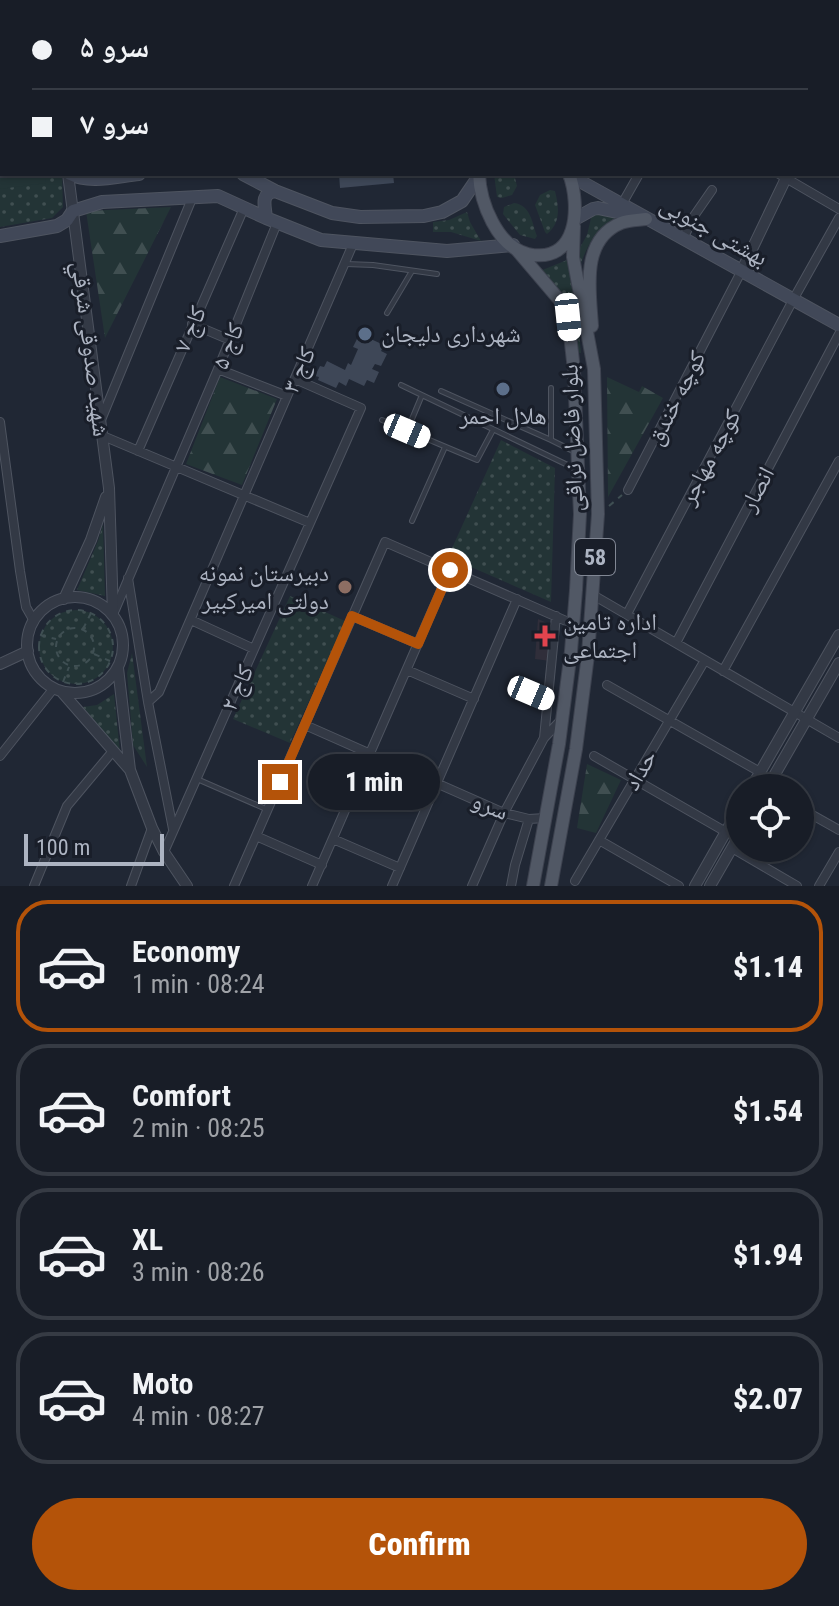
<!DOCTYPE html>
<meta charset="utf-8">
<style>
:root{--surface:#181d27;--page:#252a33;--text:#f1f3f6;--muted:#9fa2a7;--line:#363b44;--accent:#b45309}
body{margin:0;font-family:"Roboto Condensed","Noto Naskh Arabic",sans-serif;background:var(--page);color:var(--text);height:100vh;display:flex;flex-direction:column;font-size:30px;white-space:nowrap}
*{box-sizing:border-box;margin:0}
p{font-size:26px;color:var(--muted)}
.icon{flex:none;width:44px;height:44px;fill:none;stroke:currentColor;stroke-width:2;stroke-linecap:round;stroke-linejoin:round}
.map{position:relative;height:886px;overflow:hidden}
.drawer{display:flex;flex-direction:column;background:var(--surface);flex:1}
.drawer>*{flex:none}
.top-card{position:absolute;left:0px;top:0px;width:840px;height:176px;box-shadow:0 2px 6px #0004,0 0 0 2px var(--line);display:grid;align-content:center;height:176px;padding:0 32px;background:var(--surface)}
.fabs{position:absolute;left:726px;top:774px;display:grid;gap:16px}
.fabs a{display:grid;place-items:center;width:88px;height:88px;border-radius:50%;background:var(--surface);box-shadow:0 2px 6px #0004,0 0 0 2px var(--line);font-size:40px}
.scale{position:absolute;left:24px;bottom:20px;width:140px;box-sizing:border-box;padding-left:8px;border:4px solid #adb4c2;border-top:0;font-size:22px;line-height:28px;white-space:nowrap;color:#adb4c2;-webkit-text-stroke:6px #191e29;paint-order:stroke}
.end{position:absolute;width:36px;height:36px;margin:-18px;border:10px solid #b45309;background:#fff;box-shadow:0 0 0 4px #fff}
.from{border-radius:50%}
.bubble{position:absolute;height:56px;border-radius:28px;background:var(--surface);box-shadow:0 2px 6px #0004,0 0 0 2px var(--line);font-size:26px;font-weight:800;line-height:56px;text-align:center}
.car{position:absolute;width:24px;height:48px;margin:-24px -12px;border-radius:10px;box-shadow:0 0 6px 2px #0007;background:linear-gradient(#fff 24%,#345 0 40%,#fff 0 76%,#345 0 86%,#fff 0)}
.top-card b{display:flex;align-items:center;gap:28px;height:76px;font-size:30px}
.top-card b+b{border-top:2px solid var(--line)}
.top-card i{width:20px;height:20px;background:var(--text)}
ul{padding:14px 0 0;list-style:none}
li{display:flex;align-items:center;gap:24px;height:132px;margin:0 16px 12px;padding:0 16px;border:4px solid var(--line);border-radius:32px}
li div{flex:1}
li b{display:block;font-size:30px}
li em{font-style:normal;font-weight:800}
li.active{border-color:var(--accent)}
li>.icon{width:72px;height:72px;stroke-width:1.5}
.cta{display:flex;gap:16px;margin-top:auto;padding:16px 32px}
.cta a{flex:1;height:92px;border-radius:48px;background:var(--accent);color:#fff;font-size:32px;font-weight:800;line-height:92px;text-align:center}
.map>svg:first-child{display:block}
</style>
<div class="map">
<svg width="839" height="886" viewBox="0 0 839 886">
<defs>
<pattern id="green-dots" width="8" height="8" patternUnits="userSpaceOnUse" patternTransform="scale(2)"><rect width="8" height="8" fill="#233436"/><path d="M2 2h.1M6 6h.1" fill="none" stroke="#404f51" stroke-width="1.8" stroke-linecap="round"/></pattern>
<pattern id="forest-firs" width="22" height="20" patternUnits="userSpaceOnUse" patternTransform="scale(2)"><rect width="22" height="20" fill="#233436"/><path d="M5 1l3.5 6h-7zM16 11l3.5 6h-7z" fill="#404f51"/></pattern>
</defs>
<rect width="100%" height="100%" fill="#202734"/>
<path fill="#302e3a" d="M538,619L554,626L550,661L535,659Z"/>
<path fill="url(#green-dots)" d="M0,155H2V174H62L63,207L52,218L0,227Z
M494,174H514L517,186L512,195L502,198L497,197Z
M550,190L555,191C559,207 561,223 547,234L545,232L535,205L540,195Z
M514,203C531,205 532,223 537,236L535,239L520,235L503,214L504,207Z
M467,212L470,222L481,241L451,232H433V222L449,220Z
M596,212L622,219C616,222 608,225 603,228C591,237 582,257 579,271L578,251L587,235L592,214Z
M567,260L577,315L581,353H577L574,320L540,271Z
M501,440L555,468L551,602L448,557Z
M103,524L105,596L77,590L98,541Z
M290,596L345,621L290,743L233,719Z
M39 647a37 37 0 1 1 74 0a37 37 0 1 1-74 0Z
M132,653L147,767L133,745L127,673Z
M114,694L120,752L83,707L97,705Z"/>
<path fill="url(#forest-firs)" d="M171,207L105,338L86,211Z
M220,377L277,399L242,485L186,464Z
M607,377L639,392L642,386L663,398L608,497Z
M587,764L621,780L596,833L577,828Z"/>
<path fill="#233436" d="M2,165V174H45L46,183L0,189V166Z"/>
<path fill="#3e4757" d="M339,174H393L394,183L340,188Z
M364,336L384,345L381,351L387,354L381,366L375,364L372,369L379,372L374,383L367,380L364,386L349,379L346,386L339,382L336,388L318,380L319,377L315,376L320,366L324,367L327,361L345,370L348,363L351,365L358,349L353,347L357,339L362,342Z"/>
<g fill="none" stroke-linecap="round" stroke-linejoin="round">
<defs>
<path id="service" d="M346,264L373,265L437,274
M387,313L412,271
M401,385L576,469
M551,388V440
M441,391L551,440L575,452
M382,420L477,460L493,430
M407,431L422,395
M412,521L445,447
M513,685L547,700
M197,779L266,809"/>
<path id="minor" d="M139,0L140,2
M223,0L224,2
M734,0L737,2
M482,2L483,0
M838,140L839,141
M779,174L839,209
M622,204L639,174
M683,239L694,216L712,190
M192,324L230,340
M218,369L287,396
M101,420L193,196
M0,422L20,571L26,607L34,621
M103,436L310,523
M138,451L244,208
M628,490L741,272
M128,578L148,702L173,829
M593,595L839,738
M115,610L218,369L277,223
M627,614L793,300L839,218
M352,616L418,644
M191,620L254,649
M676,643L839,334
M407,670L474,699
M723,671L839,461
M607,685L760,772
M148,702L159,692L353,244
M305,725L504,813L529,819L545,818
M544,738L556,616
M0,756L54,688
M594,756L726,832
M800,808L839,830
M256,836L322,865
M333,839L400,868
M599,840L679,886
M732,848L797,886
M164,852L361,408L295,379
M575,881L705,660
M34,886L67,806L113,751
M131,886L152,828
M234,886L385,542L573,624
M312,886L450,570
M392,886L517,599
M472,886L504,813L544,738L562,719
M511,886L515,865L529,819
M819,886L839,852"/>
<path id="tertiary" d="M46,0L47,2
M245,0L248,2
M295,2L296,0
M321,2L322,0
M838,68L839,65
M68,174L109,488L113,615
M741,272L788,174
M27 645a48 48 0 1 1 96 0a48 48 0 1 1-96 0Z
M64,599L91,540L106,497
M0,664L28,651
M118,668L130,770L152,828L164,852L187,886
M61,691L130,770
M751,788L839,635
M767,788L839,663
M695,886L740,807
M710,886L740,834"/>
<path id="secondary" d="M0,154H2
M70,174C90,184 118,176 139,174
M243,174L275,191L332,213L360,217L424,216L442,212L462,201L479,176
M569,175L839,325
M266,218C265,206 260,194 275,191
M575,219L593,209L598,208L636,216
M0,236L57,226L67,220L73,211L102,202L218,196L266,218L321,240L447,251L513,245"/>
<path id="primary" d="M575,2L576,0
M588,2V0
M479,174C480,202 497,247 528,254C578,265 581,206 569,174
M516,249L562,303L568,317L574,370L580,514L576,590L571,651L559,744L533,886
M592,326C590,291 580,240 621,223C628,220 639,220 646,219
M551,886L576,749L588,655L598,514L594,369L573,257L574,226"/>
</defs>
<use href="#service" stroke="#4e5460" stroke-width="6"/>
<use href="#minor" stroke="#4e5460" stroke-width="10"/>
<use href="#tertiary" stroke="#4e5460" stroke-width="12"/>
<use href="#secondary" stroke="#4e5460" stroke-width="14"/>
<use href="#primary" stroke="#3d424f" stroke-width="14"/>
<path stroke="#3f4f53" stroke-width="2" stroke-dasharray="6 6" stroke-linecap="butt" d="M609,506L622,495
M39 647a37 37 0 1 1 74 0a37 37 0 1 1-74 0Z
M56 647a19 19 0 1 1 38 0a19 19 0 1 1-38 0Z
M83,629L91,613
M40,635L56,639
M94,654L110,661
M63,682L69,667"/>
<use href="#service" stroke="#333945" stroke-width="4"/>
<use href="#minor" stroke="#333945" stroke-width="8"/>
<use href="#tertiary" stroke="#333945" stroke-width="10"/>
<use href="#secondary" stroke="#414858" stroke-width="12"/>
<use href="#primary" stroke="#515865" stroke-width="12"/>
</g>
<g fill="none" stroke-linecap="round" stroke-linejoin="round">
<path stroke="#b45309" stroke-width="10" d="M280,782L352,616L418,644L450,570"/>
</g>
<g fill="#5c6f8a" stroke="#191e29" stroke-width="3">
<circle cx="365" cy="334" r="8"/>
<circle cx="503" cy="389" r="8"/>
</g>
<circle fill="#8d6e63" stroke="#191e29" stroke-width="3" cx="345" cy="587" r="8"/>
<path fill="#e0444e" stroke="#191e29" stroke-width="3" d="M541 624h8v8h8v8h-8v8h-8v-8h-8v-8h8z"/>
<g text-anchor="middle" stroke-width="6" stroke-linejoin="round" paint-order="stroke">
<rect fill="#191e29" stroke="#818794" stroke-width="2" x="575" y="539" width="40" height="36" rx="6"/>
<g font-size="22" font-weight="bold" fill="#adb4c2">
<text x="595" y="565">58</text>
</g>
<g font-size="24" fill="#adb4c2" stroke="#191e29">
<text transform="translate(714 231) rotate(29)" y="8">بهشتی جنوبی</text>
<text transform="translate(190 329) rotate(-67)" y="8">کاج ۷</text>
<text transform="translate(228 346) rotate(-68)" y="8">کاج ۵</text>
<text transform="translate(91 349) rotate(83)" y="8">شهید صدوقی شرقي</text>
<text transform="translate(299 370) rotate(-66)" y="8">کاج ۳</text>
<text transform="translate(676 398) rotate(-63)" y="8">کوچه خندق</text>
<text transform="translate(572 438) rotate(-92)" y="8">بلوار فاضل نراقی</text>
<text transform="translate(710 457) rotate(-62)" y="8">کوچه مهاجر</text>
<text transform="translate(757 489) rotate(-62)" y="8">انصار</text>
<text transform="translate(237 688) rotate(-66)" y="8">کاج ۲</text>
<text transform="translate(640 770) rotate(-60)" y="8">حداد</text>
<text transform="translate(490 806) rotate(22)" y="8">سرو</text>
</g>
<g font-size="24" fill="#adb4c2" stroke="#191e29" text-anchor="start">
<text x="381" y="342">شهرداری دلیجان</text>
<text x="503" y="424" text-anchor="middle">هلال احمر</text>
<text x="329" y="581" text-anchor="end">دبیرستان نمونه<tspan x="329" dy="28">دولتی امیرکبیر</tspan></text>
<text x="563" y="630">اداره تامین<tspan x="563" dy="28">اجتماعی</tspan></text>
</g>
</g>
</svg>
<div class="fabs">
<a><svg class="icon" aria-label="locate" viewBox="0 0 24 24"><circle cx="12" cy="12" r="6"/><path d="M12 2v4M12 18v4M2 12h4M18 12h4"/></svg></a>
</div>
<div class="scale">100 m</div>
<i class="end from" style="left:450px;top:570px"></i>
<i class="end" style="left:280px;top:782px"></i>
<div class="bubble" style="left:308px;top:754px;width:132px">1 min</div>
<i class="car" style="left:568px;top:317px;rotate:174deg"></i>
<i class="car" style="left:407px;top:431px;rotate:113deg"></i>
<i class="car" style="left:531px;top:693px;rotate:113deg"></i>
<div class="top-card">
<b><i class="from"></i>سرو ۵</b>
<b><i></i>سرو ۷</b>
</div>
</div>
<section class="drawer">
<ul>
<li class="active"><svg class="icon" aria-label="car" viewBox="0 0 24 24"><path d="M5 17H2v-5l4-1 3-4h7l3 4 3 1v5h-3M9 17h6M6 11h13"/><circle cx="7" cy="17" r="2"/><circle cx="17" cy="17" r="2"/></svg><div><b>Economy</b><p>1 min · 08:24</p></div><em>$1.14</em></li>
<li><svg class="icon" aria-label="car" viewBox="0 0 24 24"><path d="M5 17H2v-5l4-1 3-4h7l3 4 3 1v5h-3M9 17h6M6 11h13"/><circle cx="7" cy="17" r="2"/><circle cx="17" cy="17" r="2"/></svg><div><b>Comfort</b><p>2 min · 08:25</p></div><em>$1.54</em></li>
<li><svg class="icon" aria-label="car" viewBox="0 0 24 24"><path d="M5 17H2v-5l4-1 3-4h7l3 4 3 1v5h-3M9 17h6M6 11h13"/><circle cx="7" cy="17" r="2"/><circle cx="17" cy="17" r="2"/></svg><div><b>XL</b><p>3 min · 08:26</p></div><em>$1.94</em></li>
<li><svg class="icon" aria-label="car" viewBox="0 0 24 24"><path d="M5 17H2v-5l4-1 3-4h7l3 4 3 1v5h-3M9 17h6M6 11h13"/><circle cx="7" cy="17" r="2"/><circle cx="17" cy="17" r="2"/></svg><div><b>Moto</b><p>4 min · 08:27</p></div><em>$2.07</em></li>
</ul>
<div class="cta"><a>Confirm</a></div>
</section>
